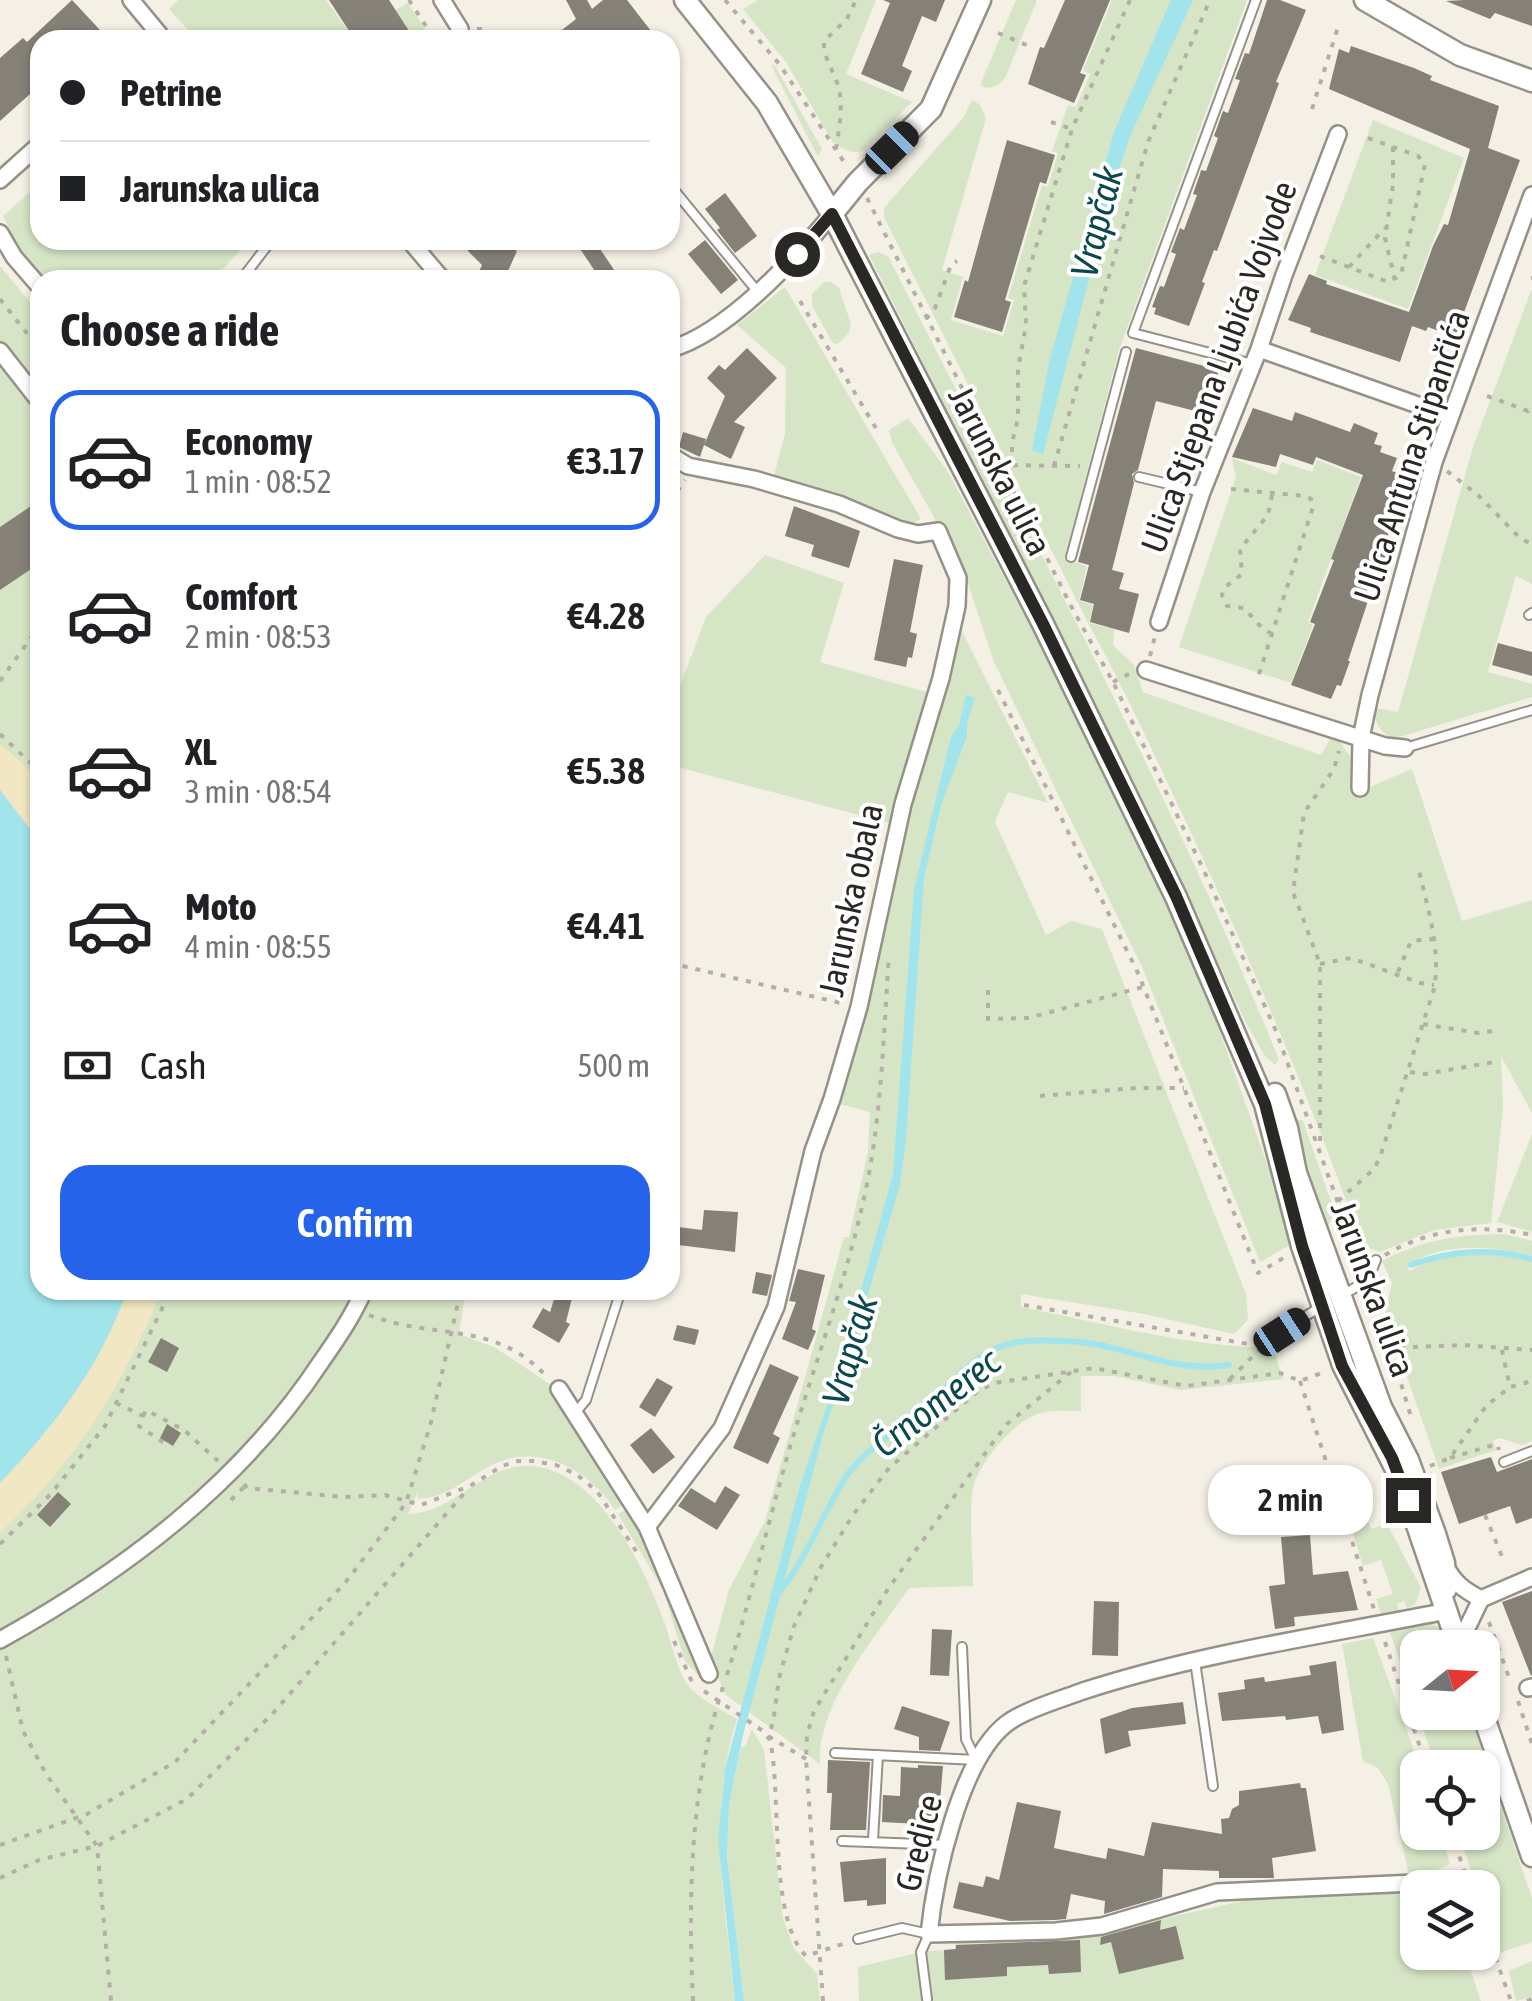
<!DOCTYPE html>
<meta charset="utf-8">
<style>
:root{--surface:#fff;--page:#f6f6f6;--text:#202124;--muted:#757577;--line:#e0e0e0;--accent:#2563eb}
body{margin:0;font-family:"Asap Condensed",sans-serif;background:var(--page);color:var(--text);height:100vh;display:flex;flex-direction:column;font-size:38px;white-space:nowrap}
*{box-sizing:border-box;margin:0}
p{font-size:32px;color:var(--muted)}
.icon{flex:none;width:55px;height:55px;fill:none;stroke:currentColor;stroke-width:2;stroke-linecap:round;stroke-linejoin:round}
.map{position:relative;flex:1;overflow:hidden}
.panel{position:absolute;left:30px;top:270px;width:650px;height:1030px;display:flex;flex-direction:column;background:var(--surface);border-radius:30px;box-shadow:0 2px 8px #0004}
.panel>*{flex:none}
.banner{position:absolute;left:30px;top:30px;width:650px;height:220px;border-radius:30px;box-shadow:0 2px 8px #0004;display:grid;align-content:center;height:220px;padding:0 30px;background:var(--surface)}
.needle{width:65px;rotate:72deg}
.buttons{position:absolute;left:1400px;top:1630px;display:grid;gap:20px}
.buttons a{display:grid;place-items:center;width:100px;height:100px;border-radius:20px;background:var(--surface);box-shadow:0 2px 8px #0004;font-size:50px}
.end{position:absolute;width:45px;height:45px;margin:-22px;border:12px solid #2a2824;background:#fff;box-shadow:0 0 0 5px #fff}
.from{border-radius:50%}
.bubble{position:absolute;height:70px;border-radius:30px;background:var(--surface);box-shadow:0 2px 8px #0004;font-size:32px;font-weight:600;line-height:70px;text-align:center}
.car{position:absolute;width:30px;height:60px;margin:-30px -15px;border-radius:12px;box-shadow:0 0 8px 2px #0007;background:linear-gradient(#222 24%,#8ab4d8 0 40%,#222 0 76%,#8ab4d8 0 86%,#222 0)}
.banner b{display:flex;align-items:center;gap:35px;height:95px;font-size:38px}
.banner b+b{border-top:2px solid var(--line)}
.banner i{width:25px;height:25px;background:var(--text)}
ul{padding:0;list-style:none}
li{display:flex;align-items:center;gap:30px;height:140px;margin:0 20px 15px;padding:0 10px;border:5px solid transparent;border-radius:30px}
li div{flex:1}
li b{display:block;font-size:38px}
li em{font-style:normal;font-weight:600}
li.current{border-color:var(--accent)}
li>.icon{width:90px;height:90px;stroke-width:1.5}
h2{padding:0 30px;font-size:45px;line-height:120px}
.pay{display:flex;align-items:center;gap:25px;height:110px;padding:0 30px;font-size:38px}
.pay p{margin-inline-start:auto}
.button{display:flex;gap:20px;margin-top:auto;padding:20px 30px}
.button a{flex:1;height:115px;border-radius:30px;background:var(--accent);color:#fff;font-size:40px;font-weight:600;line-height:115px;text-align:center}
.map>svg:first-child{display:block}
</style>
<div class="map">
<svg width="1532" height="2001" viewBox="0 0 1532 2001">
<rect width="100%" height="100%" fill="#f4f0e5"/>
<path fill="#d6e5c5" d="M178,0H326L355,40H197L169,9Z
M758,0H876L846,74L912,102L863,151C850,154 842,149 832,141L786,62L743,9Z
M1016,0H1037L1005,78C999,86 989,91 980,85Z
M1112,0H1247L1120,347L1064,559L1087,566L1079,600L1093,605L1089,623L1114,629L1113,645L1134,665L1143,692L1321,755L1330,739L1340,742L1350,756V791H1360L1412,769L1462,921L1532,900V1113L1501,1056L1503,1108L1491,1223L1434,1230L1380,1252L1362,1245C1311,1100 1251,961 1186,822C1154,755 1124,687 1088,623L884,217V209L890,201L963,118L972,100L980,105L986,118L942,270L963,277L951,320L1003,336L1014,300L1008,298L1042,185L1048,187L1058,153L1052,151L1068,105L1076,107L1090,74L1083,70Z
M408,3L432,40H415L395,10Z
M771,65L775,66L822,149L818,157Z
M1373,120L1464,158L1408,309L1315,275Z
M40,183V240H249L224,268L198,280H46L19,249L3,216Z
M878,252L888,256C1022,522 1168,784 1279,1060L1275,1065L1265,1056L1247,1025L1143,800L869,255Z
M0,266L40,314V1290H466L459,1334L496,1348L554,1387L627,1503L615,1510C591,1471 540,1442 494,1464C467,1477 449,1498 417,1499L418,1491L408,1514C454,1513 484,1464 528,1466C597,1468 642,1563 663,1619C671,1639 675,1666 687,1684C696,1698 723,1710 737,1719C707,1812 725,1906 735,2001H0Z
M824,282H831L839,288L851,324L849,333L838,344L833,343L812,306V294Z
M785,287L921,519L912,523L773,479L785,434L786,368L737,325Z
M1532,288V584L1516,576L1488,672L1532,684V697L1392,739C1380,731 1374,723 1375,708L1398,712L1473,447Z
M908,418L948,472L1056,675L1170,903L1201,979L1295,1242L1260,1262L1143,969L994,662L963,568L892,443L889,430Z
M1232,458L1276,475L1282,462L1312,472L1317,460L1361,477L1308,622L1313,625L1291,683L1179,647L1236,477Z
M765,555L844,583L820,662L926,692L889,823L670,765V712L706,617Z
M962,631L1048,803L1008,792L995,822L1046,935L1071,921L1102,929L1246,1294L1248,1320L1234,1334L1144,1314L1021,1294V1307C1103,1323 1189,1347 1273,1348L1283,1379L1180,1390L1115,1376H1081V1411C1066,1411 1049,1409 1035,1415C1011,1425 982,1460 974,1484C968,1504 973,1562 973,1586L909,1588C876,1637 817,1703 820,1764L726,1695L710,1660L729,1590L765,1521L844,1237H849L868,1152L870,1112L836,1103L905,813L957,632Z
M1292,1117L1303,1121L1335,1213L1328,1226L1314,1203Z
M1532,1134V1232L1497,1222Z
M1504,1234L1532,1241V1256C1493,1246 1442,1241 1407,1266L1410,1271C1446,1249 1493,1251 1532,1262V1441L1521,1445L1500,1438L1493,1440L1496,1450L1439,1469L1385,1313L1392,1283L1382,1261C1425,1239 1455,1235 1504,1234Z
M630,1507L707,1677L708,1686L685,1661L663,1590L618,1514Z
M1360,1515L1367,1518L1371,1529L1387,1524L1421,1588L1415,1605L1407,1608L1404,1601L1397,1604L1399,1610L1381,1613L1376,1599L1393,1594L1381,1560L1363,1566L1350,1523L1354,1516Z
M1431,1623L1440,1628L1447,1647L1418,1648V1712L1469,1713L1532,1898V1942L1499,1953L1483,1904L1482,1888L1477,1887L1458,1833L1482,1832V1768L1436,1767L1390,1632Z
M1373,1638L1420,1767L1418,1832L1440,1833L1450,1864L1422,1877L1410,1879L1388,1784L1378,1768L1363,1761L1342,1644Z
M752,1729L764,1750L783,1918L793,1947L817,1974L820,2001H744L727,1856L729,1806L741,1747H745Z
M1417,1893L1418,1952L1465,1953L1481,2001H859L858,1967L921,1952L955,1949V1943L1027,1937L1028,1941L1079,1937L1252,1899Z
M1532,1961V1997L1516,2001L1509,1971Z"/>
<path fill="#f1e7c2" d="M0,744C48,785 40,781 40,842L0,790Z
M127,1290H160C154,1313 143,1333 133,1354C97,1425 58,1478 0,1533V1483C55,1425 101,1366 127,1290Z"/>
<path fill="#a1e4eb" d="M1171,0H1193L1131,134L1115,181L1043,454L1032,450L1050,359L1114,132Z
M966,695L975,698L967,723V736L941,805L924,878L906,1140L900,1185L851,1352L824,1431L743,1735L729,1806L727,1856L744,2001H735L718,1839L725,1769L799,1489L840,1367L893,1174L914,889L951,737L959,725Z
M0,790L40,842V1290H127C101,1366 55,1425 0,1483Z"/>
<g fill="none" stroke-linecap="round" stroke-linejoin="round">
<path stroke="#a1e4eb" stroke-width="6" d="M1411,1265C1452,1250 1490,1248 1532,1259
M777,1595C807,1559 821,1516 846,1477C864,1450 891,1436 915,1416C939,1397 969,1359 997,1348C1018,1339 1042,1340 1064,1341C1124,1342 1166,1374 1229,1365"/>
</g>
<path fill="#858177" d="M72,0L100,30L90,40H40V85L0,121V58L23,38L27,42Z
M329,0H389L415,40H355Z
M566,0H587L592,9L603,0H627L658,40H549L576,19Z
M883,0H945L936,22L922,16L902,66L912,71L903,92L861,74L890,3Z
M1065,0H1110L1080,73L1086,75L1074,103L1028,84L1040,47L1044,48Z
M1267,0H1280L1306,10L1276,82L1279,83L1217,251L1214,250L1202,282L1205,283L1189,326L1154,314L1156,308L1152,307L1160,286L1164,287L1176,254L1171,252L1180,228L1184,230L1197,195L1193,194L1200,174L1201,170L1206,171L1218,138L1214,136L1223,111L1228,113L1240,80L1235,79L1245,53L1249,54Z
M1464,0H1532V26L1495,13L1490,19L1446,1Z
M1351,46L1414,68L1432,76L1430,80L1499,106L1488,148L1520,160L1455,337L1428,327L1426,331L1412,326L1400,362L1310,332L1311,328L1288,320L1309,274L1327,281L1326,284L1409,312L1433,246L1444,224L1448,225L1470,149L1329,89L1339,49L1349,53Z
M1007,140L1055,155L1046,184L1040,182L1005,300L1011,302L1002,332L954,317L965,280L968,282Z
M725,193L757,236L735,253L717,230L720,228L705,209Z
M457,240H494L517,251L504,280H486L477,276L482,265Z
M574,240H594L621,280H601Z
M705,240L738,280L721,294L688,254Z
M747,348L777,378L734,422L745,427L731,459L704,445L725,396L707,378L719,365L725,370Z
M1136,348L1219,370L1207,414L1156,401L1138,470L1132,474L1134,483L1112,570L1124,573L1119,589L1139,594L1129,633L1090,622L1094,604L1080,600L1089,565L1078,562Z
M1253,408L1292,421L1295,412L1350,432L1354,423L1378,433L1374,444L1382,446L1380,452L1397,458L1392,471L1405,476L1402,483L1409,485L1403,502L1400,501L1387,538L1392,540L1383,565L1377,563L1365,597L1369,598L1348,661H1350L1341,686L1337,685L1331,699L1291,685L1315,624L1310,622L1334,560L1331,559L1363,475L1316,457L1313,465L1280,454L1276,467L1232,457Z
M683,432L706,439L700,457L679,447Z
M40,500V563L0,590V527Z
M794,506L860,531L849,568L811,556L814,545L785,536Z
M894,559L923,565L910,632L917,634L912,658L908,657L906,667L874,660Z
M1498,643L1532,652V676L1492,665Z
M704,1210L738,1212L735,1252L670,1244V1226L702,1230Z
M798,1269L825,1275L812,1329L816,1331L808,1350L782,1339L796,1302L789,1301Z
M756,1272L772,1275L767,1296L752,1293Z
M557,1290H574L566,1322L570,1324L559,1343L532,1327L543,1308L550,1312Z
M677,1325L699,1330L695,1345L673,1340Z
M161,1338L179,1348L167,1372L148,1362Z
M770,1364L799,1377L773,1434L780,1438L768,1464L733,1448Z
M657,1378L673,1387L655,1417L639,1407Z
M167,1424L181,1433L173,1446L160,1438Z
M651,1428L675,1457L653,1474L630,1445Z
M1491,1457L1497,1472L1532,1459V1518L1516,1524L1510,1506L1459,1524L1441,1472Z
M725,1486L740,1495L717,1530L678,1506L691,1488L715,1503Z
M58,1492L71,1504L50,1527L37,1515Z
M1310,1535L1313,1575L1348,1571L1358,1610L1294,1617L1295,1626L1275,1629L1269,1586L1285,1584L1281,1537Z
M1532,1591V1675L1531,1676L1502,1602Z
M1094,1601L1119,1602L1118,1656L1092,1655Z
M932,1629L952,1630L949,1676L930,1675Z
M1336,1661L1344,1730L1322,1734L1318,1716L1286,1720L1285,1716L1222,1721L1218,1693L1245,1689L1244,1680L1264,1677L1265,1682L1311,1675L1309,1666Z
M1183,1702L1186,1724L1128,1731L1131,1746L1105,1754L1100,1719L1132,1708Z
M902,1706L950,1722L940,1751L919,1750V1737L894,1729Z
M828,1760L870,1762L866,1830H830L832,1793H827Z
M918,1765L943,1766L938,1825L882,1822L883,1795L900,1796L901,1767L918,1768Z
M1300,1783L1301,1788H1306L1316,1851L1272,1858L1274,1878H1219V1871L1163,1869L1162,1897L1104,1914L1105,1901L1071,1894L1066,1919L1055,1920L1010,1921L953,1908L959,1882L983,1887L986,1876L999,1880L1017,1802L1061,1811L1054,1848L1106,1859L1108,1848L1144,1856L1152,1822L1222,1834L1221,1819L1229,1818L1232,1809L1239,1805V1791Z
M886,1858V1904L867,1906V1900L844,1902L840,1862Z
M1161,1920L1160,1930L1176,1926L1184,1959L1119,1974L1111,1942L1100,1945L1101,1937Z
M1080,1940L1081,1972L1049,1974L1048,1965L1007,1967V1976L945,1980L944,1950L956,1949V1945Z"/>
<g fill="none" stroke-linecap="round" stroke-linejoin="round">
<defs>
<path id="service" d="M670,185L757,291
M241,280L267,246
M1253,364L1133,333L1256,0
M1139,477L1202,492
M1071,557L1126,352
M1529,615L1532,613
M1405,748L1532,710
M1341,1296L1368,1280L1376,1260
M1281,1332L1320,1307
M575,1413L586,1400L621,1290
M1504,1462L1532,1451
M1195,1661L1213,1786
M835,1753L976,1760L966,1739L962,1647
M873,1840L878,1755
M842,1841L947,1845
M858,1939L902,1928L929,1934L921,1952L927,1999"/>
<path id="minor" d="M131,0L160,35L154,40
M442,0L460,29
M0,180L40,144
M0,233L14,257L40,287
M409,240L443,280
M670,349C726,334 796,258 832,214
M1259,349L1449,416
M0,351L40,402
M1159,622L1202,492L1259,349L1284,275L1338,134
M1146,670L1385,746L1405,748
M1360,788L1361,738L1370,695L1434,462L1532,195
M559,1389L647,1527L709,1674
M647,1527L722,1428L776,1307L813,1151L832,1099L859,1007L903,804L941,678L957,606L958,578L938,531L918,534L898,529L839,504L754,479L688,466L670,455
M1445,1565C1454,1583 1464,1590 1481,1599
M0,1640C126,1570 241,1483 321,1362C337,1339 353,1316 364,1290
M1464,1648L1467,1628L1481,1599L1532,1577
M1528,1688L1532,1687
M1437,1882L1217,1892L1102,1926L1056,1931L929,1934C935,1877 960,1760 1006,1724C1024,1710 1062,1699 1083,1691C1200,1653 1326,1635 1447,1611"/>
<path id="tertiary" d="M685,0L767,103L832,214L1043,624L1176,897L1265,1104L1302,1246L1343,1365L1402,1481L1459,1648
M1365,0L1460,55L1532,81
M832,214L858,182L931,109L980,0
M1275,1094L1287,1128L1296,1173L1381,1407L1408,1460L1435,1534L1444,1563L1446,1589
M1482,1712L1532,1856"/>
</defs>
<use href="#service" stroke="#959187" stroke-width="12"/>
<use href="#minor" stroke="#959187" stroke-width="20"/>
<use href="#tertiary" stroke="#959187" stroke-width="25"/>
<path stroke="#b3afa7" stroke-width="4" stroke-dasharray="5 8" stroke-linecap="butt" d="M409,0L435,40
M725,0L780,65L846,165
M477,29H483L492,40
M998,33L1029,46
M1312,109L1339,24
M1051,122L1072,129
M1393,147V185L1385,238L1395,280
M836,149C839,130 843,109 839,89C835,72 823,59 824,41L847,19L856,0
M867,198L1071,606L1113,682L1205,873L1276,1031L1345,1222L1337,1227
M1320,256L1388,282L1401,275L1425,164L1418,156L1365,137
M1349,267L1385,228
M1531,278H1532
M0,299L40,350
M800,301L880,435
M926,319L935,308L951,265L957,261
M1487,396L1528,411L1529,407
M1000,465L1080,466
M1012,465V443L1018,418V369L1026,325L1024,286L1072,129L1130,0
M1054,466L1148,142L1210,0
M1447,471L1479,496L1521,539L1532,544
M1231,489L1305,496L1311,499L1313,507L1258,677
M1272,495L1268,515L1240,549L1242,574L1224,588L1222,595L1227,606L1244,608L1263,629L1272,634
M670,502L685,480
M1150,656L1155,636
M0,681L40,625
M1113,682L1131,673
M998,690L1138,973L1258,1273L1285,1257
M0,734L40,772
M670,963L845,1004
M1320,964L1351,958L1420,983L1434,985
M1398,972L1411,941L1433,939
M988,990V1019L1028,1018L1143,987
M1423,1024L1478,1033L1494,1031
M1410,1072L1425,1074L1494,1062
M1040,1096L1136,1088H1184
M1320,1141V964L1293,892L1304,813L1334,769L1339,751
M1338,1201L1374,1169L1380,1157L1434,989C1441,951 1428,909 1419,871
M1385,1255C1430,1228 1482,1224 1532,1235
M317,1290L338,1301
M1024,1305L1254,1345L1270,1341
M369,1315C437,1341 494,1319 548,1378
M1390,1347L1412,1420
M1387,1348L1462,1345L1532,1350
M1502,1350L1510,1387L1532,1381
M1230,1379L1265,1344
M1300,1381L1374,1609
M116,1403L143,1416L139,1426L167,1445
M143,1416L146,1410L184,1430L218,1461
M1450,1458L1497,1444L1499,1450
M1430,1466L1450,1458L1486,1406L1510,1387
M244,1484L247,1488L344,1497L385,1495L421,1505L470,1486L502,1466L518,1461H533L556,1465L576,1474L597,1491L638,1554
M231,1500L245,1486
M1485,1515L1503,1559
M0,1544L50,1495L105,1426L171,1290
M1489,1622L1511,1683
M674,1641L692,1682
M1385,1642L1427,1768
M6,1656L23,1731L46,1774L97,1846L111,2001
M727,1675C750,1600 768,1523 790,1447C817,1355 853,1263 870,1168C882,1099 884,1027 889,956
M704,1691L763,1731L770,1740C782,1794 768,1918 806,1956L849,1942
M1518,1701L1532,1744
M806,1759L768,1736L773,1723L779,1678L794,1626L821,1567L853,1515L889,1468L978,1391L995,1383L1094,1368L1186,1386L1280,1373L1300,1381L1327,1371
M1451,1832L1470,1888
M0,1845L87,1814L175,1762L345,1583L406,1503L430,1426L461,1290
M0,1878L39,1860L97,1846L187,1799L274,1712L467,1490
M1482,1921L1511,2001
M693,2001C688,1897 690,1784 724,1684
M823,2001L806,1759L807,1735L814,1711L888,1589L994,1441L1007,1424L1071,1372
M1527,2001L1532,1999"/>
<use href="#service" stroke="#fff" stroke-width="8"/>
<use href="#minor" stroke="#fff" stroke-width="15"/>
<use href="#tertiary" stroke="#fff" stroke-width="20"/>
</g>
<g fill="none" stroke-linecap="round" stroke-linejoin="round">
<path stroke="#2a2824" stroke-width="12" d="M797,254L832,214L1043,624L1176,896L1265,1104L1302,1246L1342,1366L1392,1458L1408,1500"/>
</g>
<g text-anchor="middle" stroke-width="8" stroke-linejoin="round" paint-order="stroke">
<g font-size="35" fill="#2a2824" stroke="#fff">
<text transform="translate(1219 367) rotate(-70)" y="12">Ulica Stjepana Ljubića Vojvode</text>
<text transform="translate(1412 456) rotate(-72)" y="12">Ulica Antuna Stipančića</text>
<text transform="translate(1000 471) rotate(63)" y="12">Jarunska ulica</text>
<text transform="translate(851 900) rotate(-78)" y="12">Jarunska obala</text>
<text transform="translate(1373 1289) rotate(70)" y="12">Jarunska ulica</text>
<text transform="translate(919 1843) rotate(-76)" y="12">Gredice</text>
</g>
<g font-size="38" font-style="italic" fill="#0b494e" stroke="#fff">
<text transform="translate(1097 222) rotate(-76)" y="13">Vrapčak</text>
<text transform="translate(850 1350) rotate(-74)" y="13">Vrapčak</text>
<text transform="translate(936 1403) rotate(-38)" y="13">Črnomerec</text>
</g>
</g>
</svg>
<div class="buttons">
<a><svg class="needle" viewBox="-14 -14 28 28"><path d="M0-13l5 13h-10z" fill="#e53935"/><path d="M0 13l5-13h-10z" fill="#757577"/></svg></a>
<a><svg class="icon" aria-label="locate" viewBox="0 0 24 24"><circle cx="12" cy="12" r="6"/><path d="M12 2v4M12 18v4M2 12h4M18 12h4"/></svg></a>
<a><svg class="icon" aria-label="layers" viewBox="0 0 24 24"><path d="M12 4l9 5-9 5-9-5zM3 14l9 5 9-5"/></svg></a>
</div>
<i class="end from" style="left:797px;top:254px"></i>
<i class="end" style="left:1408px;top:1500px"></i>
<div class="bubble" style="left:1208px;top:1465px;width:165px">2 min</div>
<i class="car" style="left:892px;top:148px;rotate:45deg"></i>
<i class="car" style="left:1282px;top:1332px;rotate:57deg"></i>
<div class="banner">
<b><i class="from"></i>Petrine</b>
<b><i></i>Jarunska ulica</b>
</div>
<section class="panel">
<h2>Choose a ride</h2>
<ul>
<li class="current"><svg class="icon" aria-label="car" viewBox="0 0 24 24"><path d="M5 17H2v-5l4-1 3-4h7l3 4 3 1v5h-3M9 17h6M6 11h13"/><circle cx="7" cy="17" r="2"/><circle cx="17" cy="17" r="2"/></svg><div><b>Economy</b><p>1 min · 08:52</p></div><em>€3.17</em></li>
<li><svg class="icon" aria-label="car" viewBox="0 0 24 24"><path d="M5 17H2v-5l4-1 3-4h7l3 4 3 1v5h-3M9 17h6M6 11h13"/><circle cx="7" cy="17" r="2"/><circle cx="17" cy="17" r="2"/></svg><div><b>Comfort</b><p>2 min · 08:53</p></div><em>€4.28</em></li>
<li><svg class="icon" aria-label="car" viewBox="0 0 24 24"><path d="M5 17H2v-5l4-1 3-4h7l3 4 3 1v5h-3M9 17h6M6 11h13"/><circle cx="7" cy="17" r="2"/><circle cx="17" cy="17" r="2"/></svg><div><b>XL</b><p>3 min · 08:54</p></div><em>€5.38</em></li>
<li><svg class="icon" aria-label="car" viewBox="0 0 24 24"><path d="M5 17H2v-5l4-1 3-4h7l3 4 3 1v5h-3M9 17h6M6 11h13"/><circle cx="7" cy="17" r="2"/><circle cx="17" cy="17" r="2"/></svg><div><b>Moto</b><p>4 min · 08:55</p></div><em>€4.41</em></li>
</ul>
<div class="pay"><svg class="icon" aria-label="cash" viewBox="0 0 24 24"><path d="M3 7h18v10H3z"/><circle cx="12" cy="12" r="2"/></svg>Cash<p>500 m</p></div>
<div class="button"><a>Confirm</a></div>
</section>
</div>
